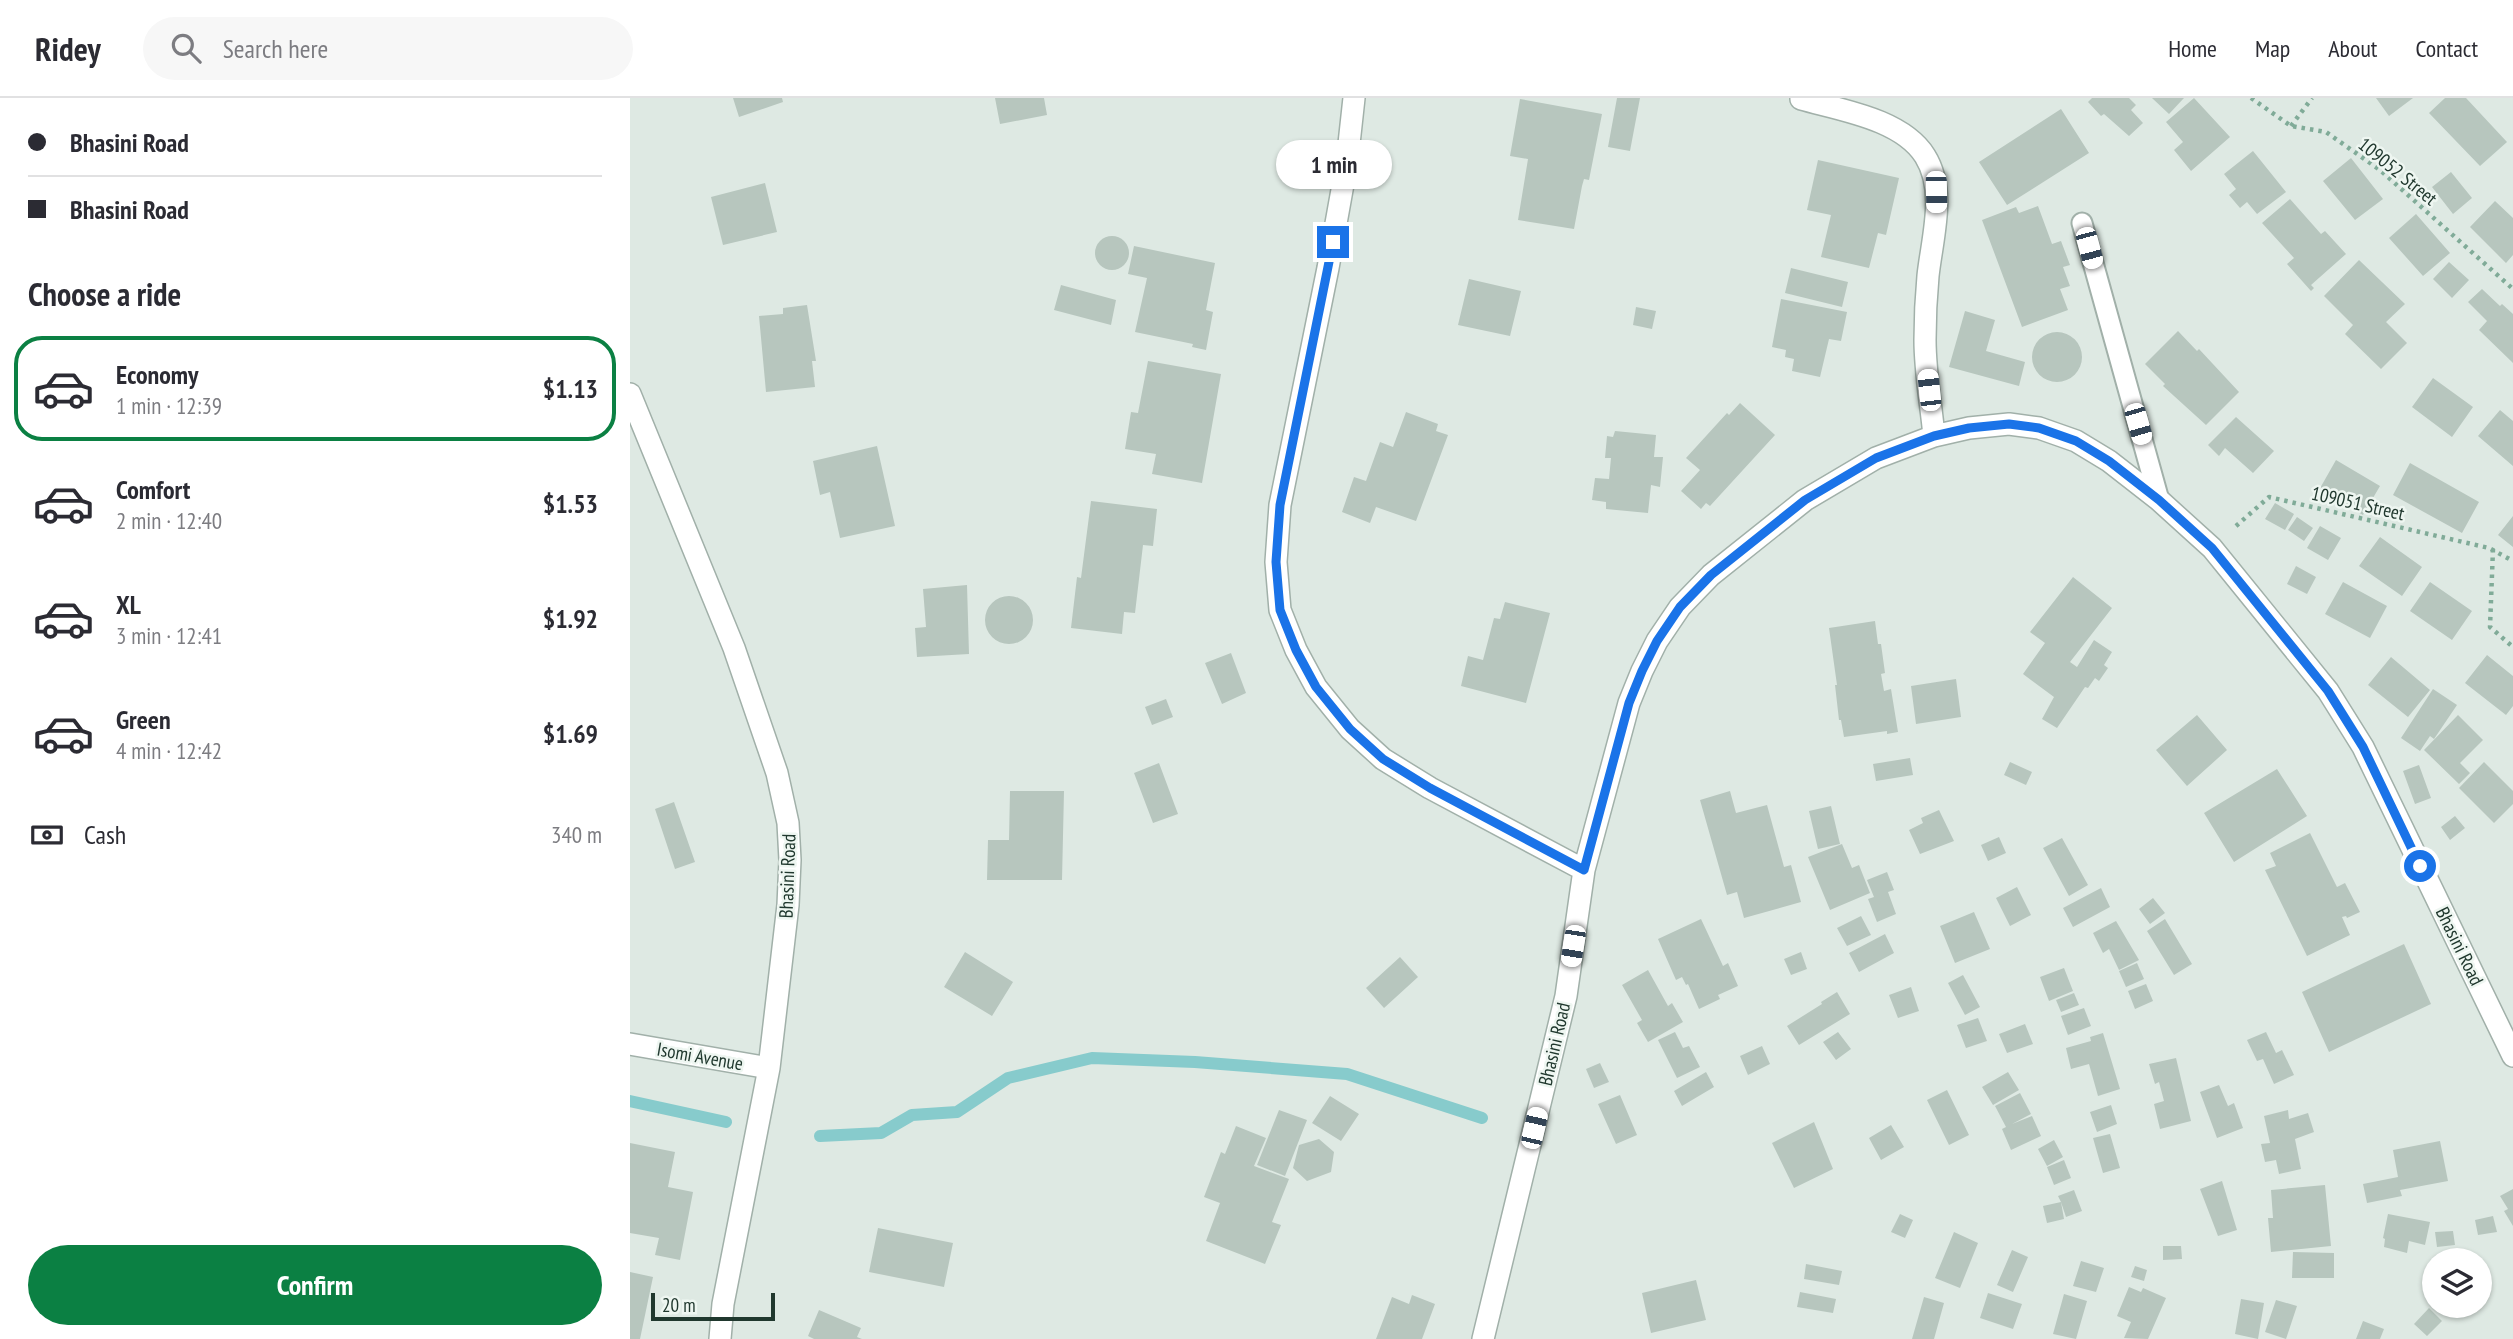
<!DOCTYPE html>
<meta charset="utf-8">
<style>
:root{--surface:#fff;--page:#f7f7f7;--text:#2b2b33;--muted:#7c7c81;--line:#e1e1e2;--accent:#0b8043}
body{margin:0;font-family:"PT Sans Narrow",sans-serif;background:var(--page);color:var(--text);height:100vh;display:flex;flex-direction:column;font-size:26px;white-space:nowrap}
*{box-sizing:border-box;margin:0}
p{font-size:23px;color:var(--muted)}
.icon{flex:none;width:38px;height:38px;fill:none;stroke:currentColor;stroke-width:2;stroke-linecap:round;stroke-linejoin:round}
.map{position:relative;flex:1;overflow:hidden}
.side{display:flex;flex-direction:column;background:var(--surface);width:630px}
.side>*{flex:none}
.guide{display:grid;align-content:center;height:154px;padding:0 28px;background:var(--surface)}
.fabs{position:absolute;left:1792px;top:1150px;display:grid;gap:14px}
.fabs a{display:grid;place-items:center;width:70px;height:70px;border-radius:50%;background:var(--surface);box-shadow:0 2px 5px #0004;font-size:35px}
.scale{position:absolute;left:21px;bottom:18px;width:124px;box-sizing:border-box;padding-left:7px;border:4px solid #20382e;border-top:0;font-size:19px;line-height:24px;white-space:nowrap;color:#20382e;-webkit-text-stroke:5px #eef6f1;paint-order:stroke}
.end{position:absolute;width:32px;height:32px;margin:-16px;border:9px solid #1a73e8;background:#fff;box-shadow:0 0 0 4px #fff}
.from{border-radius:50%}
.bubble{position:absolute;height:49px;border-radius:24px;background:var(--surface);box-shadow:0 2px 5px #0004;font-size:23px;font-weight:600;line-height:49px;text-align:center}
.car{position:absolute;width:21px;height:42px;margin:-21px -10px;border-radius:9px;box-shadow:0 0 5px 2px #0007;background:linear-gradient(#fff 24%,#345 0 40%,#fff 0 76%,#345 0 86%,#fff 0)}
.guide b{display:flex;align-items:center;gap:24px;height:66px;font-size:26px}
.guide b+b{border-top:2px solid var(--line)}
.guide i{width:18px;height:18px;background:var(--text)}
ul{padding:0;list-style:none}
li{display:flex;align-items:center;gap:21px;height:105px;margin:0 14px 10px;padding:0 14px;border:4px solid transparent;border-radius:28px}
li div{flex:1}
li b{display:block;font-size:26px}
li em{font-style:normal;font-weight:600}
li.on{border-color:var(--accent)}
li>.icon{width:63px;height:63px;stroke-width:1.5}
h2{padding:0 28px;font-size:32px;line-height:84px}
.pay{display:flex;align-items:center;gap:18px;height:77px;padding:0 28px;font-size:26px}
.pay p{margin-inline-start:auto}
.cta{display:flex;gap:14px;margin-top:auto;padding:14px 28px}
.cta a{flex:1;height:80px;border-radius:42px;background:var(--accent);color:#fff;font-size:28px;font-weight:600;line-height:80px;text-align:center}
header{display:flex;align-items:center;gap:42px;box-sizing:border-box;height:98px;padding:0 35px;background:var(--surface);border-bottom:2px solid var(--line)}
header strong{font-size:33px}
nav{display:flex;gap:38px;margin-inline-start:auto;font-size:24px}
.search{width:490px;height:63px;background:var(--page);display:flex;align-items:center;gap:18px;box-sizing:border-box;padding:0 24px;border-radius:38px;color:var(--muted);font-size:26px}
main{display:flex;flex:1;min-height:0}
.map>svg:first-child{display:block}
</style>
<header>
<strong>Ridey</strong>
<div class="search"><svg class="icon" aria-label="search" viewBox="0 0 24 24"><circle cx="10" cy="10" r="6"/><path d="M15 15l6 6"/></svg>Search here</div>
<nav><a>Home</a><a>Map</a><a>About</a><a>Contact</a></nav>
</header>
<main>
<section class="side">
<div class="guide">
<b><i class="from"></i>Bhasini Road</b>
<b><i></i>Bhasini Road</b>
</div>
<h2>Choose a ride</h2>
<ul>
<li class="on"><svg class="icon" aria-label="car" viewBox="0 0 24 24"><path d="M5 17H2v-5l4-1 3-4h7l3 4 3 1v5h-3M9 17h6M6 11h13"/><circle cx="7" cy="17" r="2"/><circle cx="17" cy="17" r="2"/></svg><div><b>Economy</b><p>1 min · 12:39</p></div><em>$1.13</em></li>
<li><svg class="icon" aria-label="car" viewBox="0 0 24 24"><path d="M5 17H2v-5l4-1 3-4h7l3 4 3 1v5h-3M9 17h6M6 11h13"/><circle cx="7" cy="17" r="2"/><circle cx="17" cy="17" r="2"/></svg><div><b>Comfort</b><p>2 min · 12:40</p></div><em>$1.53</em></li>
<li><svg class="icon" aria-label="car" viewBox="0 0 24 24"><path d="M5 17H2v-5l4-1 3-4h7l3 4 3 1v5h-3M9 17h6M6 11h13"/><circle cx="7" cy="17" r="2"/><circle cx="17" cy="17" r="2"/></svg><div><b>XL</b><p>3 min · 12:41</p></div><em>$1.92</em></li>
<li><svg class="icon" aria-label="car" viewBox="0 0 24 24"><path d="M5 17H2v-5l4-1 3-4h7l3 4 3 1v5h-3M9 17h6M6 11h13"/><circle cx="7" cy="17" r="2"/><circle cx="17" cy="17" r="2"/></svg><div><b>Green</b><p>4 min · 12:42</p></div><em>$1.69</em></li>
</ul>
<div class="pay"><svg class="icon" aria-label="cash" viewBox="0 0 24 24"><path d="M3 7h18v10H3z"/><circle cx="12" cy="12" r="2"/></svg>Cash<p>340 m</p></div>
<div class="cta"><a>Confirm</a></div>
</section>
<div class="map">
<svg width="1883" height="1241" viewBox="0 0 1883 1241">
<rect width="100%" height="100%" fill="#dee9e3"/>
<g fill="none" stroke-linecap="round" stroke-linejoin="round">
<path stroke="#87cbcc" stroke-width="12" d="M0,1003L96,1024
M190,1038L251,1035L282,1017L327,1014L378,980L462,960L565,964L717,976L852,1020"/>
</g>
<path fill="#b7c6be" d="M103,0H152L153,4L109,19Z
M365,0H414L417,17L370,26Z
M987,0H1010L1000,53L978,49Z
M1462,0H1499L1506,7L1501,12L1513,25L1499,38L1474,16L1471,18L1458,4Z
M1522,0H1554L1539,16Z
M1564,0L1600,39L1561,73L1544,52L1553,44L1536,24Z
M1746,0H1783L1759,18Z
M1815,0H1836L1877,44L1850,68L1799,15Z
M890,1L972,16L959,82L954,81L952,88L944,131L888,122L898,61L880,58Z
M1431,11L1459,55L1377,107L1349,64Z
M1623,53L1656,94L1627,116L1617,104L1610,110L1599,97L1606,91L1594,76Z
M1721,60L1753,101L1725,122L1693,83Z
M1188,62L1269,80L1256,137L1248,135L1239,170L1191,159L1201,117L1177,112Z
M1821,74L1842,100L1823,116L1802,89Z
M135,85L147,134L93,147L81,99Z
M1660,101L1691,136L1695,133L1716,156L1681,187L1684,190L1681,193L1657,166L1664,160L1632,125Z
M1865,103L1883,120V157L1876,165L1840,129Z
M1408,108L1422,146L1431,143L1440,167L1433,169L1440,188L1430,191L1438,212L1392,229L1352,122L1386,109L1389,115Z
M1786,116L1820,155L1793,178L1759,140Z
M465 155a17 17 0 1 1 34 0a17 17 0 1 1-34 0Z
M504,148L585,165L576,212L583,214L576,252L562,249L563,246L505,234L517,180L498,176Z
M1729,162L1775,206L1756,224L1777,245L1751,271L1715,236L1723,227L1694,198Z
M1819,164L1839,182L1822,200L1803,181Z
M1161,170L1218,184L1212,209L1155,195Z
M839,181L891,193L880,238L828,227Z
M431,187L486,202L481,227L424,212Z
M1852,191L1870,208L1872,206L1883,216V265L1849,232L1857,223L1838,204Z
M1151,201L1217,214L1211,243L1199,241L1190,279L1162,273L1164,261L1155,259L1156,252L1142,249Z
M177,207L186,263H182L185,289L136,294L129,218L153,216V210Z
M1006,209L1026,213L1022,231L1003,227Z
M1335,213L1365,222L1356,253L1395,264L1389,288L1319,269Z
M1548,233L1567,253L1569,251L1609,294L1576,327L1533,288L1535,286L1515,266Z
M1402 259a25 25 0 1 1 50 0a25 25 0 1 1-50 0Z
M518,263L591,276L572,385L522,376L526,356L495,351L501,314L508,315Z
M1803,280L1843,309L1822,339L1782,309Z
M1110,305L1145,337L1080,408L1076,405L1071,411L1051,393L1070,372L1056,360L1097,315L1099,317Z
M1870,312L1883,323V368L1848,338Z
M776,314L808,326L806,333L818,337L786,423L746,409L740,425L712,414L724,379L736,383L750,344L763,349Z
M1606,319L1644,353L1623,375L1595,350L1589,358L1578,347Z
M985,333L1026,337L1024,359H1033L1030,389L1021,387L1018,415L976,411V404L962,402L965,380L979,381L981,360H975L977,338L983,339Z
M247,348L265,428L210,440L200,394L190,397L183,363Z
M1706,362L1750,388L1733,417L1689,392Z
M1780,365L1849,404L1832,435L1763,397Z
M461,403L527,411L523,448L513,447L505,515L494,514L492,536L441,530L447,479L451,480Z
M1645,405L1664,416L1655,432L1635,421Z
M1883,418V449L1868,437Z
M1667,419L1683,430L1674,443L1658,432Z
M1690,428L1711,440L1698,462L1677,450Z
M1750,439L1792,469L1772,498L1729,468Z
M1666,468L1686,479L1677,496L1657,486Z
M1443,479L1482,510L1440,564L1447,569L1464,542L1482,554L1474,567L1478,570L1469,583L1465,580L1458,590L1455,589L1427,630L1412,621L1424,599L1393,576L1415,545L1400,534Z
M1713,484L1757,508L1740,540L1695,516Z
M1800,484L1842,513L1822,542L1780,513Z
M337,487L339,556L287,559L285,530L296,529L293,491Z
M355 522a24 24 0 1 1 48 0a24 24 0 1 1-48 0Z
M875,504L920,515L896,605L831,588L838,558L853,562L864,520L870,521Z
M1245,523L1248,546H1251L1255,575L1251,576L1254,593L1261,591L1268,634L1257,636V633L1214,639L1211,622H1209L1205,587H1207L1199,530Z
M601,555L616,595L592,606L575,565Z
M1857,557L1883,578V608L1876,617L1835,585Z
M1761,559L1800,592L1778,619L1738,587Z
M1326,581L1331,619L1286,626L1281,588Z
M1803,591L1827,607L1804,641L1800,638L1790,653L1771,640Z
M536,601L543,619L522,627L515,609Z
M1567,617L1597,652L1557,688L1526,652Z
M1828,617L1853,642L1830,665L1840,675L1829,686L1794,652Z
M1280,660L1283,677L1246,683L1243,666Z
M1380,664L1402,674L1396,687L1374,677Z
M1854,664L1883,693V706L1864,725L1829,690Z
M529,665L548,716L523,725L504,675Z
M1789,667L1801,700L1785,706L1773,673Z
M1647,671L1677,718L1604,764L1574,715Z
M380,693H434L432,782H357L358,742H379Z
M1100,693L1106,715L1137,707L1154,769L1161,767L1171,804L1114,820L1107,794L1097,797L1070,702Z
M44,704L65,764L45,771L25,711Z
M1201,708L1210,746L1188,751L1179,713Z
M1309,712L1324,743L1290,756L1279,732L1293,725L1291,720Z
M1825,718L1835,730L1820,742L1811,729Z
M1680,735L1707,789L1715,785L1730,814L1717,820L1716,818L1712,819L1720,837L1677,858L1635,772L1646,768L1640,755Z
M1369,739L1376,755L1358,763L1351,747Z
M1432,740L1458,787L1439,798L1413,750Z
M1212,746L1222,770L1229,767L1240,795L1200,812L1178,759Z
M1257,774L1264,792L1258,794L1266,816L1247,824L1238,801L1244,799L1237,782Z
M1387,789L1401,817L1380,828L1366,800Z
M1471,790L1480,809L1443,829L1433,810Z
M1523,800L1535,815L1520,826L1509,811Z
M1344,814L1360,851L1325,865L1310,828Z
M1231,818L1241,837L1217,848L1207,830Z
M1071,821L1093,868L1098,865L1108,888L1088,897L1090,901L1069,911L1058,886L1056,887L1052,879L1046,882L1028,841Z
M1535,821L1562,866L1544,877L1517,833Z
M1486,823L1509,862L1489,872L1479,851L1473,855L1463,835Z
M1255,836L1264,855L1229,874L1219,855Z
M1774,846L1801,906L1699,954L1672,894Z
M335,854L383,884L362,918L314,889Z
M1171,854L1177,871L1161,877L1154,861Z
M770,859L788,879L754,910L736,890Z
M1507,865L1514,881L1496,889L1489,873Z
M1434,870L1443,893L1419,903L1410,879Z
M1018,872L1038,908L1042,905L1053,924L1018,944L1007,925L1012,922L992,887Z
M1333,877L1350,909L1335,917L1318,885Z
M1516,886L1523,903L1505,911L1498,893Z
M1281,889L1289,913L1268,920L1259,897Z
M1207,894L1220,916L1169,947L1157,928L1192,906L1191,904Z
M1444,895L1449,907L1431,914L1426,902Z
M1454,910L1461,928L1438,937L1431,918Z
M1348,920L1357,943L1336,950L1327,927Z
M1395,926L1403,946L1377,955L1369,936Z
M1045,934L1053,950L1059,948L1070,969L1047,980L1028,942Z
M1208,934L1221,951L1206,962L1193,944Z
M1636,934L1646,955L1652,952L1664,977L1644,986L1633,961L1627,963L1617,942Z
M1473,935L1490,991L1468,998L1459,966L1441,971L1436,950L1461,943L1460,939Z
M1132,948L1140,966L1118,977L1110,958Z
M1546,960L1561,1023L1530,1031L1524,1006L1534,1003L1529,984L1525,986L1519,966Z
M970,965L979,984L964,990L956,971Z
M1076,974L1084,989L1052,1008L1044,993Z
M1378,974L1389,992L1363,1007L1352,989Z
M1589,987L1598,1008L1604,1005L1613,1030L1587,1040L1570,994Z
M1317,992L1339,1037L1319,1047L1297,1002Z
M1390,995L1401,1016L1382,1026L1402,1018L1411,1038L1381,1052L1372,1031L1376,1029L1365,1008Z
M990,997L1007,1037L986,1046L968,1006Z
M700,998L729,1016L711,1043L682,1025Z
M1481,1007L1487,1026L1467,1034L1460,1014Z
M649,1012L677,1022L655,1078L627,1067Z
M1658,1012L1659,1021L1678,1015L1684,1034L1665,1041L1671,1071L1649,1076L1646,1062L1635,1064L1631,1046L1640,1045L1634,1018Z
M1184,1024L1203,1071L1164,1090L1142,1045Z
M1261,1027L1274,1049L1251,1062L1239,1040Z
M606,1028L636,1040L624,1068L659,1081L642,1124L651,1127L635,1166L576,1143L590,1105L574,1099L591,1054L595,1056Z
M1480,1036L1490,1070L1473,1075L1463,1040Z
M689,1041L704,1054L701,1074L677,1083L663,1070L669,1047Z
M1424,1042L1433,1059L1417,1068L1408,1051Z
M1810,1043L1818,1083L1770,1092L1772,1098L1737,1105L1733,1086L1768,1079L1763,1052Z
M0,1045L45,1054L38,1089L63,1094L50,1162L25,1157L29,1140L0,1135Z
M1434,1062L1441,1080L1424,1087L1417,1069Z
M1592,1083L1607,1132L1588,1138L1570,1091Z
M1695,1087L1701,1148L1641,1154L1638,1120H1643L1641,1092Z
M1883,1091V1128L1874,1113L1878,1111L1870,1098Z
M1444,1092L1452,1113L1436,1119L1431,1104L1434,1121L1417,1125L1413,1108L1431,1104L1428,1098Z
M1270,1116L1283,1122L1275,1140L1261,1134Z
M1758,1116L1800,1124L1795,1147L1779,1143L1777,1155L1754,1149L1755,1141L1753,1140Z
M1863,1118L1867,1134L1848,1137L1845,1122Z
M248,1130L323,1145L314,1189L239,1174Z
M1823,1133L1825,1147L1807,1149L1805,1134Z
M1324,1134L1348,1145L1330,1190L1305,1180Z
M1533,1148H1551L1552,1161L1533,1162Z
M1382,1152L1398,1159L1383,1194L1367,1187Z
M1824,1152L1827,1162H1806L1805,1158Z
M1663,1154L1704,1155V1180H1662Z
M1451,1163L1474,1170L1466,1194L1443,1188Z
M1176,1166L1212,1173L1209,1187L1174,1181Z
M1505,1168L1517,1172L1514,1183L1501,1179Z
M0,1174L23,1179L10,1241H0Z
M1066,1182L1076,1222L1021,1235L1012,1195Z
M1499,1189L1511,1194L1513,1190L1536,1200L1518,1241L1494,1240L1501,1224L1487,1218Z
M1170,1194L1206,1201L1203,1215L1167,1209Z
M1358,1195L1392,1206L1383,1231L1350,1220Z
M1434,1196L1457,1203L1446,1241L1423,1236Z
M782,1197L805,1206L792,1241H746L762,1199L779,1206Z
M1294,1199L1314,1205L1304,1241H1282Z
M1611,1201L1634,1205L1628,1241L1605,1236Z
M1646,1202L1667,1208L1656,1241L1635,1234Z
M1799,1210L1812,1223L1797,1238L1784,1226Z
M189,1212L231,1230L227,1239L232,1241H184L178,1238Z
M1733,1223L1754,1231L1750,1241H1726Z"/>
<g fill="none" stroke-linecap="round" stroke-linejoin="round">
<defs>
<path id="lane" d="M1452,125L1529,402"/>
<path id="street" d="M724,0L717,64L698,170L650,407L646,464L650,512L666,552L686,589L720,631L753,661L800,690L954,772
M1171,1C1210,12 1272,21 1295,58C1317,93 1302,140 1298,178C1296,199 1295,221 1295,242C1295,274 1301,306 1304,338
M0,296L104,550L147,675L158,725L160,762L158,807L139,970L93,1206L90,1241
M0,946L139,970
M853,1241L936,898L954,772L999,605L1012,573L1027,543L1050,509L1081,477L1175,402L1246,360L1304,338L1339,330L1379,326L1409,330L1446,343L1479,363L1529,402L1582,450L1698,593L1733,649L1883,958"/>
</defs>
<use href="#lane" stroke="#a1b0a9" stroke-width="23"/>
<use href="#street" stroke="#a1b0a9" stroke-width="24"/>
<path stroke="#80ab98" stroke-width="4.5" stroke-dasharray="3.5 5" stroke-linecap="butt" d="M1621,0L1661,28L1696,34L1750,72L1883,191
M1661,28L1682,0
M1606,428L1639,399L1859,450L1883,463
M1863,451L1860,529L1883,549"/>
<use href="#lane" stroke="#fff" stroke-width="19"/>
<use href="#street" stroke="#fff" stroke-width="21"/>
</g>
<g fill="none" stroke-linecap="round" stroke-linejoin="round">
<path stroke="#1a73e8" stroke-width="9" d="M703,144L650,407L646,464L650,512L666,552L686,589L720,631L753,661L800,690L954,772L999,605L1012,573L1027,543L1050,509L1081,477L1175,402L1246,360L1304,338L1339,330L1379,326L1409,330L1446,343L1479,363L1529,402L1582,450L1698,593L1733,649L1790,768"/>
</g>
<g text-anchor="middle" stroke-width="5" stroke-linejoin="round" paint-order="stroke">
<g font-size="19" fill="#20382e" stroke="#eef6f1">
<text transform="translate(1768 73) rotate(39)" y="7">109052 Street</text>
<text transform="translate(1728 405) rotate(13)" y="7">109051 Street</text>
<text transform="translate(157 778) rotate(-88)" y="7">Bhasini Road</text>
<text transform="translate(1830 848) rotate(64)" y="7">Bhasini Road</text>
<text transform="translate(924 946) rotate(-77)" y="7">Bhasini Road</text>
<text transform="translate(70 958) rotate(10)" y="7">Isomi Avenue</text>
</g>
</g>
</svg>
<div class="fabs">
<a><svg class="icon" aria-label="layers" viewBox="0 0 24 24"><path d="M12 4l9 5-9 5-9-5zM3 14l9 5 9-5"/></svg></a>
</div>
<div class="scale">20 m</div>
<i class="end from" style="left:1790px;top:768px"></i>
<i class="end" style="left:703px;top:144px"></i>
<div class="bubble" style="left:646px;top:42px;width:116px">1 min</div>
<i class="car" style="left:1306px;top:94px;rotate:179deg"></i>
<i class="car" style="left:1459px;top:150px;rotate:165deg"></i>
<i class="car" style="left:1299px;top:292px;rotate:354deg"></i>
<i class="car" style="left:1508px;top:326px;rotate:164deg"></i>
<i class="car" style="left:943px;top:848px;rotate:189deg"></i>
<i class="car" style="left:904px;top:1030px;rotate:13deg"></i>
</div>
</main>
